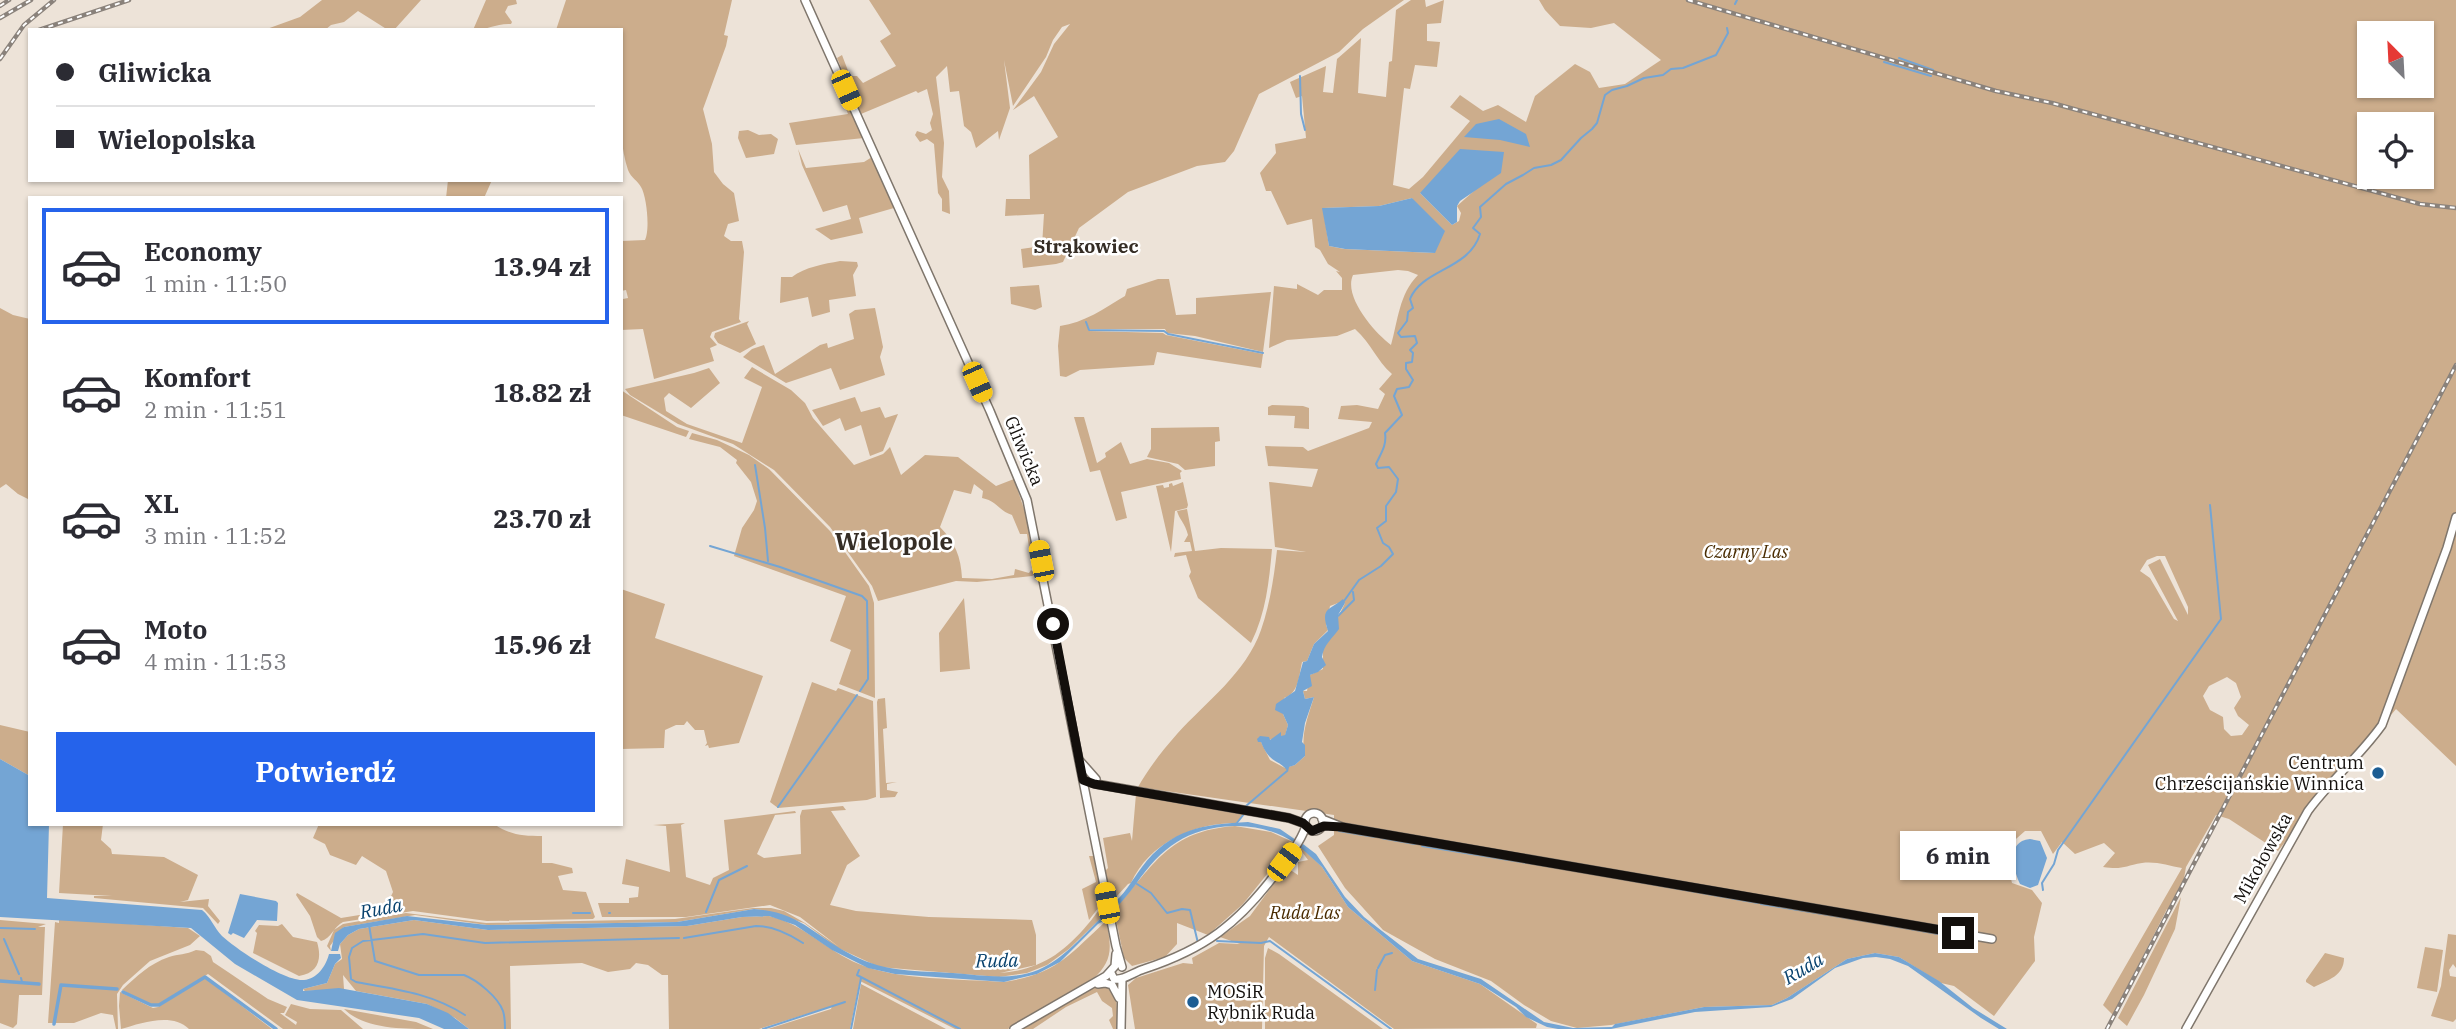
<!DOCTYPE html>
<html lang="pl">
<meta charset="utf-8">
<style>
:root{--surface:#fff;--page:#f7f7f7;--text:#2b2b33;--muted:#7c7c81;--line:#e1e1e2;--accent:#2563eb}
body{margin:0;font-family:"IBM Plex Serif",serif;background:var(--page);color:var(--text);height:100vh;display:flex;flex-direction:column;font-size:26px;white-space:nowrap}
*{box-sizing:border-box;margin:0}
p{font-size:23px;color:var(--muted)}
.icon{flex:none;width:38px;height:38px;fill:none;stroke:currentColor;stroke-width:2;stroke-linecap:round;stroke-linejoin:round}
.map{position:relative;flex:1;overflow:hidden}
.details{position:absolute;left:28px;top:196px;width:595px;height:630px;display:flex;flex-direction:column;background:var(--surface);border-radius:0px;box-shadow:0 2px 5px #0004}
.details>*{flex:none}
.banner{position:absolute;left:28px;top:28px;width:595px;height:154px;border-radius:0px;box-shadow:0 2px 5px #0004;display:grid;align-content:center;height:154px;padding:0 28px;background:var(--surface)}
.needle{width:46px;rotate:336deg}
.tools{position:absolute;left:2357px;top:21px;display:grid;gap:14px}
.tools a{display:grid;place-items:center;width:77px;height:77px;border-radius:0px;background:var(--surface);box-shadow:0 2px 5px #0004;font-size:35px}
.end{position:absolute;width:32px;height:32px;margin:-16px;border:9px solid #130f0c;background:#fff;box-shadow:0 0 0 4px #fff}
.from{border-radius:50%}
.bubble{position:absolute;height:49px;border-radius:0px;background:var(--surface);box-shadow:0 2px 5px #0004;font-size:23px;font-weight:800;line-height:49px;text-align:center}
.car{position:absolute;width:21px;height:42px;margin:-21px -10px;border-radius:9px;box-shadow:0 0 5px 2px #0007;background:linear-gradient(#f5c518 24%,#345 0 40%,#f5c518 0 76%,#345 0 86%,#f5c518 0)}
.banner b{display:flex;align-items:center;gap:24px;height:66px;font-size:26px}
.banner b+b{border-top:2px solid var(--line)}
.banner i{width:18px;height:18px;background:var(--text)}
ul{padding:12px 0 0;list-style:none}
li{display:flex;align-items:center;gap:21px;height:116px;margin:0 14px 10px;padding:0 14px;border:4px solid transparent;border-radius:0px}
li div{flex:1}
li b{display:block;font-size:26px}
li em{font-style:normal;font-weight:800}
li.selected{border-color:var(--accent)}
li>.icon{width:63px;height:63px;stroke-width:1.5}
.action{display:flex;gap:14px;margin-top:auto;padding:14px 28px}
.action a{flex:1;height:80px;border-radius:0px;background:var(--accent);color:#fff;font-size:28px;font-weight:800;line-height:80px;text-align:center}
.map>svg:first-child{display:block}
</style>
<div class="map">
<svg width="2456" height="1029" viewBox="0 0 2456 1029">
<rect width="100%" height="100%" fill="#ede3d8"/>
<path fill="#ccad8c" fill-rule="evenodd" d="M322,0H421L394,30H388L358,11L344,22L331,25L325,30H264L300,17Z
M486,0H516L517,4L508,6L505,12L512,22L511,24C497,23 487,30 473,30Z
M566,0H732L724,35L728,36L726,46L703,109L712,144L714,172L723,184L734,193L739,221L728,224L724,236L731,241H742L744,252L739,319L741,322L712,332L710,337L717,345L710,348L714,361L654,379L643,329L621,330V296L623,299L628,298L626,290L621,291V241L645,240C650,230 647,197 641,187C638,181 631,178 628,170C615,129 621,74 621,30H556Z
M869,0H1404L1363,29L1339,52L1259,94L1234,151L1225,162L1197,166L1128,192L1079,228L1063,262L1056,264L1023,268L1021,249L1042,246L1044,214L1005,216L1006,199H1030L1029,155L1058,137L1034,96L1013,110L1041,72L1054,44L1070,24L1062,27L1053,40L1046,57L1013,106L1004,60L1010,108L999,140L998,131L976,148L971,132L964,126L959,91L950,92L947,66L936,77L944,143L942,177L949,191L950,214L942,211V199L938,193L934,144L927,139L920,142L915,135L917,131L926,134L932,130L930,123L933,114L927,89L918,93L916,91L861,114L837,58L842,55L850,76H857L863,83L896,66L880,41L891,34Z
M1411,0H1425L1426,7L1444,0L1441,23L1427,24V41L1440,42L1437,67L1415,65L1410,89L1404,88L1393,185L1409,189L1423,177L1470,121L1450,107L1460,95L1483,111L1498,105L1526,122L1535,96L1575,64L1590,72L1599,88L1625,84L1661,60L1614,23L1591,28L1560,26L1545,10L1539,0H2456V766L2396,709L2312,810L2300,834L2293,832L2278,851L2229,819L2216,815L2186,867L2183,884L2168,910L2167,909L2113,1015L2103,1005L2182,868C2169,866 2156,861 2142,863C2124,866 2123,870 2103,867L2115,853L2104,843L2075,854L2062,842L2053,854L2041,831H2025L2008,846V866L2012,883L2032,890L2042,903L2034,937L2035,961L1994,1016L1954,986L1941,983L1899,957L1875,953L1847,959L1787,998L1772,1005L1704,1007L1611,1025L1577,1028L1551,1021L1524,1005L1491,981L1435,959L1383,930L1345,888L1318,846L1334,835V815L1138,787C1149,768 1162,751 1177,734C1206,702 1246,673 1261,630C1270,604 1274,577 1277,550L1306,552L1275,547L1269,482L1312,487L1318,469L1268,466L1265,446L1303,447L1308,451L1369,428L1372,422L1338,419L1341,406L1357,405L1378,409L1385,394L1379,389L1392,374C1376,360 1372,344 1355,329L1337,336L1287,340L1269,348L1274,286L1297,289V284L1318,295L1324,290H1342V278L1336,271L1340,272L1328,264L1320,250L1315,247L1312,219L1287,225L1271,191H1266L1260,173L1276,153L1275,144L1306,138L1302,96L1296,98L1290,82L1326,66L1323,92L1333,93L1337,59L1361,38L1358,93L1386,97L1389,62L1392,61L1396,10ZM2370,33H2422V86H2370ZM2370,124H2422V177H2370ZM1475,190L1457,206L1461,213L1459,221L1452,225L1420,193ZM1412,198L1435,253L1344,249L1329,246L1323,208L1379,206ZM1398,270L1408,271L1418,275C1399,294 1398,321 1391,345C1375,333 1343,297 1353,275ZM2157,556H2165L2188,607V615L2160,559L2148,565L2178,621L2174,619L2150,578L2140,571L2147,560ZM1338,603H1345L1323,649V669L1310,675L1307,691H1303L1305,699L1314,697C1308,717 1300,735 1305,756L1295,765L1285,768L1270,760L1261,742L1285,736L1288,725L1283,714L1284,698C1299,693 1299,676 1302,662L1307,661L1314,644L1328,630L1326,625L1330,606ZM2227,677L2236,683L2241,697L2234,708L2238,716L2249,725L2242,735L2231,736L2224,729L2223,717L2210,710L2203,696L2209,686Z
M843,95L864,138L796,145L789,123L848,114L841,96Z
M748,130L759,135L771,134L778,139L774,154L746,158L738,138L739,131Z
M798,149L806,168L864,162L872,157L894,208L859,218L863,233L831,240L815,229L851,219L847,205L823,212L802,165Z
M448,180H492L484,198H446Z
M840,261L857,262L858,266L853,275L856,296L829,300L830,312L812,317L808,297L780,303L781,277H792C805,267 824,264 840,261Z
M1158,279H1169L1176,315L1196,314V298L1271,292L1263,352L1195,336L1167,333L1165,329H1089L1086,321L1089,331L1163,333L1166,335L1263,354L1261,368L1157,352L1154,365L1080,370L1066,377L1060,376L1058,346L1060,326C1084,323 1105,308 1125,296L1127,289Z
M1039,285L1042,307L1035,310L1011,304L1010,287Z
M0,308L13,315L30,319V500L18,494L6,484L0,488Z
M875,308L883,347L880,357L885,375L840,390L831,368L786,383L743,357L752,349L764,345L775,374L820,345L827,343L828,348L854,339L849,314L855,310Z
M749,321L747,324L756,344L740,353L718,343L714,337L715,333Z
M752,367L791,390L805,403L813,418L854,465L883,454L890,447L901,475L925,455L958,457L996,486L1014,479L1028,521L1038,567L1032,566L1027,534H1020L1012,515C999,511 997,501 982,498L983,491L974,484L971,494L954,490L940,527C955,542 961,557 962,578L992,579L1014,575L1015,569L1029,573L1031,570L1036,574L1032,576L977,582L956,581L878,601L872,586L830,527L774,470L733,444L678,424L630,395L625,389L694,373L709,368L720,383L691,408L669,393L664,398L666,411L687,424L742,443L762,387L744,378Z
M621,390L677,427L689,431L686,437L621,415Z
M855,397L861,412L880,407L885,418L898,414L883,451L870,456L861,425L845,431L840,418L823,426L812,410Z
M1272,405L1303,406L1309,408V429L1294,428L1295,416L1268,415V407Z
M1074,417H1084L1097,463L1106,457L1105,453L1121,442L1130,464L1147,459L1169,463L1182,471L1180,473L1181,479L1121,492L1127,518L1116,521L1100,470L1090,472Z
M1219,427L1220,441L1215,442V466L1185,470L1178,464L1147,457L1151,449V428Z
M692,433L717,440L749,455L769,469L830,531L869,586L874,603L875,698L839,684L851,650L830,641L846,596L734,556L742,528L754,510L757,501L751,482L736,463L737,460L720,447L689,439Z
M1183,482L1188,505L1187,508L1175,511L1171,552L1156,486L1163,485L1164,488L1169,487V484L1172,483L1173,486Z
M1187,509L1195,551L1221,548L1272,549C1269,582 1266,613 1251,643L1198,598L1189,576L1191,572L1186,555L1174,557L1175,553L1192,551L1190,542H1184L1188,535C1185,523 1179,519 1177,511Z
M621,589L665,604L655,638L763,676L739,743L709,748L708,745L705,746L707,743L704,730H695L687,721L684,725H676L665,730L664,748L621,749Z
M964,598L970,669L940,672L939,633Z
M812,682L836,691L838,688L873,701L876,797L867,800L778,808L770,802Z
M885,698L887,728L883,729L886,783L897,782L887,784V790L898,792L895,797L880,798L877,702L878,699Z
M0,725L30,732V776L0,759Z
M1136,794L1244,814L1236,823C1194,823 1149,843 1131,883L1128,884L1117,896L1111,898L1105,871L1108,868L1103,838L1130,833L1132,841Z
M843,806L846,810L831,811L860,856L847,865L830,905L856,911L929,917L1032,920L1036,935V965L1000,973C1039,970 1063,954 1088,924C1093,919 1096,912 1102,908L1104,915L1069,949L1047,965L1027,973L999,977L879,967L836,947L804,923L762,910L754,909L677,922L487,925L415,915L344,927L330,946L331,951L327,946L334,930L343,924L406,913L486,923L675,919L753,908H771L784,911L805,923L839,947L800,917L770,905L686,917H602L598,903H629V898L638,897L639,887L622,884L626,859L670,872L666,826L653,825L685,823L681,825L686,877L710,885L713,878L729,870L724,820L795,811L796,813L775,815L757,854L764,858L801,854L800,816L802,810Z
M63,824H103L101,840L111,849L112,854L164,857L198,875L188,900L180,902L209,899L208,906L220,921L218,924L203,908L94,898V896H112L59,893Z
M319,824H494C510,835 523,836 542,836V863H552L572,868L573,873L558,876L563,890L586,892L595,917L593,919L487,921L413,911L343,922C334,926 331,939 321,941L317,937L310,916L296,895L297,893L341,918L384,911L393,892L386,871L362,856L356,865L330,855L325,844L313,838Z
M1235,826L1271,832L1293,842L1243,904L1208,935L1177,923V944L1165,957L1132,966L1124,958L1114,910C1155,864 1168,831 1235,826Z
M1093,846L1102,903L1089,920L1082,889L1096,882L1089,856H1094Z
M1302,848L1322,867L1348,907L1412,961L1480,984L1537,1024L1536,1028L1394,1029L1269,937L1264,946L1262,1029H1135L1128,985L1136,978L1183,963L1193,964L1192,958L1219,943L1240,944L1220,937L1250,916L1286,867L1298,875V862L1308,860L1300,849Z
M2181,897L2175,929L2144,995L2127,1026L2118,1018Z
M769,916C804,924 827,951 859,964C895,980 963,979 1004,982C1057,974 1069,955 1106,921C1112,948 1113,961 1092,980L1008,1029H955L860,981L850,1029H768L831,1009L832,1006L759,1029H669L668,975H662L648,965L636,963L630,969L608,972L582,963L510,966L511,1029H469L455,1018L427,1004L356,991L343,975L344,989L305,991L303,989L327,983L335,964L342,959L340,944L348,935L359,929L414,920L488,930L687,926L742,917Z
M59,919L188,928L200,936L190,945L150,961L123,985L117,994L118,1029H116L113,1015L101,1013L74,1023H48L55,922L59,923Z
M0,920L46,924L38,927H45L42,995H19L17,1024L13,1028L0,1023Z
M282,924L293,937L317,942C322,958 319,973 299,976L253,953L257,933L255,931L259,925L278,926Z
M2448,934L2456,935V968L2453,964L2449,970L2450,976L2456,977V1019L2453,1022L2431,1016L2441,986Z
M2425,947L2443,950L2437,992L2417,988Z
M1268,948L1279,954L1383,1029H1265V958Z
M196,950L204,951L211,956L213,962L228,972L268,999L287,1007L284,1013H280L296,1025L297,1022L285,1015L291,1004L310,1009L341,1010L363,1029H283L208,974L157,1005L149,1004L122,990C137,976 149,964 169,957C178,954 186,955 196,950Z
M2325,953L2344,958C2344,976 2328,980 2314,987L2306,982V980Z
M205,978L272,1029H189C172,1012 141,1023 121,1029L119,1006L120,992L153,1008L158,1007Z
M861,984L946,1029H853Z
M1102,985H1107L1116,994L1118,1029H1113L1109,1020L1113,1016L1112,1008L1102,1001L1097,992L1066,1007L1033,1029H1021L1074,997Z
M344,1009L416,1022L433,1029C402,1029 364,1029 344,1009Z"/>
<path fill="#74a5d4" d="M1499,119L1526,134L1530,147L1500,140L1464,137L1476,124Z
M1460,149L1504,152L1501,173L1460,201L1457,206V222L1452,225L1420,193Z
M1412,198L1445,231L1435,253L1345,249L1329,246L1322,208L1379,206Z
M1343,599L1345,603L1338,615L1339,629C1332,639 1324,644 1322,657L1326,665L1318,672L1310,675L1312,686L1303,691L1305,699L1314,697L1305,723L1302,742L1305,745V756L1295,765L1289,767L1288,772C1279,758 1270,765 1261,742H1258L1257,739L1260,736L1269,737L1270,740L1281,732V736L1285,735L1288,725L1283,714L1275,710L1276,704L1295,691L1303,662L1307,661L1314,644L1328,631C1320,607 1329,611 1343,599Z
M0,759L30,776V824H49L47,898L202,910C211,917 214,928 222,936C236,949 285,982 304,980C317,979 326,966 329,954H340L341,958L335,964L327,983L303,989V991L339,988L427,1004L448,1013L469,1029H444L419,1018L297,1000L235,964L191,928L0,917Z
M1248,822L1280,829L1296,840L1295,843C1276,831 1255,825 1233,826C1187,828 1162,847 1136,884C1129,894 1120,903 1112,913L1111,905C1124,896 1132,880 1142,867C1170,829 1204,824 1248,822Z
M2030,839L2040,841L2047,858L2038,885L2030,888L2020,884C2013,869 2006,841 2030,839Z
M1303,844L1316,854L1345,897L1364,917L1418,959L1481,979L1544,1022L1573,1028L1612,1027L1615,1024L1704,1007L1772,1005L1787,998L1847,959L1875,953L1899,957L1939,981L1973,1008L2007,1029H1999L1981,1018L1908,966L1890,959L1876,957L1863,958L1835,968L1792,999L1771,1007L1695,1012L1611,1029H1558L1547,1027L1526,1017L1516,1007L1480,984L1412,961L1348,907L1322,867L1300,847Z
M240,894L276,901L278,903L277,921L257,920L244,938L233,933L231,935L228,933Z
M754,909C803,913 813,936 854,956C885,972 919,971 953,973C982,975 1010,981 1038,970C1064,959 1084,934 1104,915L1105,920L1098,924L1060,962L1037,974L1004,982L895,974L868,968L832,950L795,925L769,916L742,917L687,926L488,930L414,920L359,929L348,935L340,944L338,951H331L335,933L344,927L407,916L487,925L677,922Z"/>
<g fill="none" stroke-linecap="round" stroke-linejoin="round">
<path stroke="#74a5d4" stroke-width="2" d="M1735,4L1737,0
M1899,58L1933,70
M1884,62L1931,76
M1300,76L1301,114L1305,130
M1086,322L1089,330L1164,331L1168,334L1263,353
M755,465L765,528L768,561
M710,546L780,567L862,596L867,601L868,669V679L860,691
M1344,601L1359,580L1381,566L1393,554L1389,547L1383,543L1377,528L1386,521V506L1396,492L1398,479L1389,467L1378,468L1376,464C1381,453 1387,445 1385,433L1402,415L1394,396L1397,389L1409,387L1413,380L1406,369V363L1412,362L1413,353L1410,350L1417,343L1415,336L1401,337L1398,333L1407,321L1408,312L1413,308L1410,299C1422,269 1469,270 1480,234L1473,228L1481,217L1480,207L1506,184L1523,175L1534,168L1551,165L1561,160L1581,138L1592,129L1597,123L1605,95L1612,90L1627,86L1644,78L1663,75L1671,69L1683,68L1716,55L1728,33L1727,28
M1337,617L1354,600L1353,592
M1246,806L1287,771
M778,807L857,695
M1236,824L1244,814
M1339,831L1375,837
M1381,838L1415,844
M1422,846L1553,867
M1618,878L1758,903
M1137,884L1151,893L1167,913L1182,909L1190,910L1198,943
M2043,890L2042,883L2054,864L2058,850L2221,619L2210,505
M1761,904L1878,923
M706,912L719,880L747,866
M573,913H590
M609,913H610
M1883,924L1955,937
M369,925L375,961L419,975H464C477,980 498,997 503,1011C505,1017 505,1023 505,1029
M0,928L35,929
M684,938L756,926C773,926 789,934 803,943
M1960,938L1975,940
M4,939L19,974
M1217,941L1261,943L1270,941L1391,1029
M1378,968L1385,955L1392,953
M859,970L857,975L960,1029
M21,978L22,982
M1375,990L1377,970
M465,1015C431,993 395,989 356,982L351,979L349,957L352,948L363,941L423,934L485,943L679,938
M763,1029L845,1002
M851,1029L861,978"/>
<path stroke="#74a5d4" stroke-width="3.5" d="M0,981L39,984
M123,992L151,1005H159L205,977L276,1029
M54,1024L61,985L117,989"/>
<defs>
<path id="major" d="M805,0L990,411L1027,500L1116,946L1122,967
M1080,761L1096,779
M1083,780L1096,784L1289,818L1303,823L1306,826C1300,843 1288,858 1277,872C1238,924 1205,949 1144,969C1134,972 1123,981 1114,979L1111,973
M1305 822a9 9 0 1 1 18 0a9 9 0 1 1-18 0Z
M1322,819L1342,827L1992,939
M1098,984L1105,983L1112,985L1119,998
M1014,1029L1106,976L1115,966L1116,954
M1121,1029L1122,979
M2186,1029L2308,811C2330,781 2360,756 2382,725L2447,548L2456,517"/>
</defs>
<use href="#major" stroke="#7f766c" stroke-width="10"/>
<use href="#major" stroke="#fff" stroke-width="7"/>
<defs>
<path id="rail" d="M1688,0L1996,91L2052,103L2420,204L2456,208
M0,6L9,0
M0,18L31,0
M39,30L129,0
M0,59L24,25L54,0
M2107,1029L2456,365"/>
</defs>
<use href="#rail" stroke="#8a827b" stroke-width="4.5"/>
<use href="#rail" stroke="#fff" stroke-width="2" stroke-dasharray="5" stroke-linecap="butt"/>
</g>
<g fill="none" stroke-linecap="round" stroke-linejoin="round">
<path stroke="#130f0c" stroke-width="9" d="M1053,624L1083,780L1094,784L1289,818L1303,823L1312,831L1324,826L1342,827L1958,933"/>
</g>
<g fill="#1c5d93" stroke="#fff" stroke-width="2.5">
<circle cx="2378" cy="773" r="7"/>
<circle cx="1193" cy="1002" r="7"/>
</g>
<g text-anchor="middle" stroke-width="5" stroke-linejoin="round" paint-order="stroke">
<g font-size="18" fill="#130f0c" stroke="#fff">
<text transform="translate(1024 451) rotate(67)" y="6">Gliwicka</text>
<text transform="translate(2263 858) rotate(-61)" y="6">Mikołowska</text>
</g>
<g font-size="18" font-style="italic" fill="#492b00" stroke="#fff">
<text x="1746" y="558">Czarny Las</text>
<text x="1305" y="919">Ruda Las</text>
</g>
<g font-size="18" fill="#130f0c" stroke="#fff" text-anchor="end">
<text x="2364" y="769">Centrum<tspan x="2364" dy="21">Chrześcijańskie Winnica</tspan></text>
<text x="1207" y="998" text-anchor="start">MOSiR<tspan x="1207" dy="21">Rybnik Ruda</tspan></text>
</g>
<g font-size="19" font-weight="bold" fill="#352d25" stroke="#fff">
<text x="1086" y="253">Strąkowiec</text>
</g>
<g font-size="19" font-style="italic" fill="#07416d" stroke="#fff">
<text transform="translate(381 908) rotate(-11)" y="7">Ruda</text>
<text transform="translate(997 960) rotate(-1)" y="7">Ruda</text>
<text transform="translate(1803 968) rotate(-31)" y="7">Ruda</text>
</g>
<g font-size="24" font-weight="bold" fill="#352d25" stroke="#fff">
<text x="894" y="550">Wielopole</text>
</g>
</g>
</svg>
<div class="tools">
<a><svg class="needle" viewBox="-14 -14 28 28"><path d="M0-13l5 13h-10z" fill="#e53935"/><path d="M0 13l5-13h-10z" fill="#7c7c81"/></svg></a>
<a><svg class="icon" aria-label="locate" viewBox="0 0 24 24"><circle cx="12" cy="12" r="6"/><path d="M12 2v4M12 18v4M2 12h4M18 12h4"/></svg></a>
</div>
<i class="end from" style="left:1053px;top:624px"></i>
<i class="end" style="left:1958px;top:933px"></i>
<div class="bubble" style="left:1900px;top:831px;width:116px">6 min</div>
<i class="car" style="left:846px;top:90px;rotate:156deg"></i>
<i class="car" style="left:977px;top:382px;rotate:156deg"></i>
<i class="car" style="left:1041px;top:561px;rotate:349deg"></i>
<i class="car" style="left:1284px;top:862px;rotate:37deg"></i>
<i class="car" style="left:1107px;top:903px;rotate:349deg"></i>
<div class="banner">
<b><i class="from"></i>Gliwicka</b>
<b><i></i>Wielopolska</b>
</div>
<section class="details">
<ul>
<li class="selected"><svg class="icon" aria-label="car" viewBox="0 0 24 24"><path d="M5 17H2v-5l4-1 3-4h7l3 4 3 1v5h-3M9 17h6M6 11h13"/><circle cx="7" cy="17" r="2"/><circle cx="17" cy="17" r="2"/></svg><div><b>Economy</b><p>1 min · 11:50</p></div><em>13.94 zł</em></li>
<li><svg class="icon" aria-label="car" viewBox="0 0 24 24"><path d="M5 17H2v-5l4-1 3-4h7l3 4 3 1v5h-3M9 17h6M6 11h13"/><circle cx="7" cy="17" r="2"/><circle cx="17" cy="17" r="2"/></svg><div><b>Komfort</b><p>2 min · 11:51</p></div><em>18.82 zł</em></li>
<li><svg class="icon" aria-label="car" viewBox="0 0 24 24"><path d="M5 17H2v-5l4-1 3-4h7l3 4 3 1v5h-3M9 17h6M6 11h13"/><circle cx="7" cy="17" r="2"/><circle cx="17" cy="17" r="2"/></svg><div><b>XL</b><p>3 min · 11:52</p></div><em>23.70 zł</em></li>
<li><svg class="icon" aria-label="car" viewBox="0 0 24 24"><path d="M5 17H2v-5l4-1 3-4h7l3 4 3 1v5h-3M9 17h6M6 11h13"/><circle cx="7" cy="17" r="2"/><circle cx="17" cy="17" r="2"/></svg><div><b>Moto</b><p>4 min · 11:53</p></div><em>15.96 zł</em></li>
</ul>
<div class="action"><a>Potwierdź</a></div>
</section>
</div>
